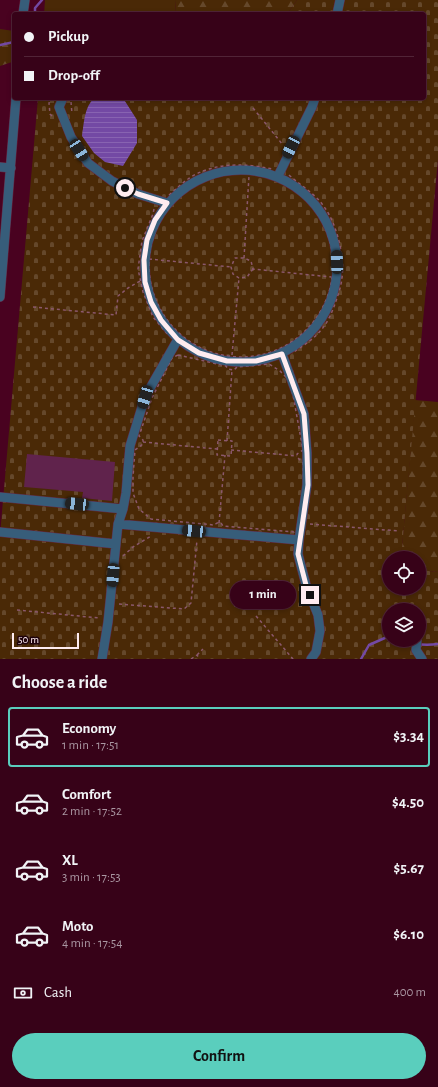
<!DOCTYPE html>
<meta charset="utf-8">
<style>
:root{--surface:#370218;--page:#3e0c21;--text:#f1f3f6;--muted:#aa97a2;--line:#512437;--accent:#5acebd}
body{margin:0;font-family:"Alegreya Sans",sans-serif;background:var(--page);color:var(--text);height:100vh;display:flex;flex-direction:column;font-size:15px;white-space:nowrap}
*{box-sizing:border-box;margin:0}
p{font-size:13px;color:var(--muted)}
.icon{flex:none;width:22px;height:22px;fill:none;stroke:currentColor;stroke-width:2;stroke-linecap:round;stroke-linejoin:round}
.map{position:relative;height:659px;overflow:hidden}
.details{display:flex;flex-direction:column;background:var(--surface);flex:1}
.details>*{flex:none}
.top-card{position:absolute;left:12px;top:12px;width:414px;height:88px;border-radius:4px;box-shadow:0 2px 6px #0003,0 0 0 1px var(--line);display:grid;align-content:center;height:88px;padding:0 12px;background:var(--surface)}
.tools{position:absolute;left:382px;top:551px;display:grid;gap:8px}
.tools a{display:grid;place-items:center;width:44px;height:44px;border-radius:50%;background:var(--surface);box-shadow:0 2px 6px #0003,0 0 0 1px var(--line);font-size:20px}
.scale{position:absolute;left:12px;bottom:10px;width:67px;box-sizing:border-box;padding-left:4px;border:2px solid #feecf0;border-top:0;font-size:11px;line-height:14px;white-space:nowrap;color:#feecf0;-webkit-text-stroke:3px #1f030c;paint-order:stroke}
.end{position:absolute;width:18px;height:18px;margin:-9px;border:5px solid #feecf0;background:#111;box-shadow:0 0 0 2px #111}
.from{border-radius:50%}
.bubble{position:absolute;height:28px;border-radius:14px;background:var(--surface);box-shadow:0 2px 6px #0003,0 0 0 1px var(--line);font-size:13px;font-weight:700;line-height:28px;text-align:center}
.car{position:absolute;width:12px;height:24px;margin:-12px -6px;border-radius:5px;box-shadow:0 0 3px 1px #0007;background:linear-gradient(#222 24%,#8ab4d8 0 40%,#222 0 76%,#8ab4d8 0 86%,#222 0)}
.top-card b{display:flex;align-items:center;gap:14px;height:38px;font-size:15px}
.top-card b+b{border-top:1px solid var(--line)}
.top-card i{width:10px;height:10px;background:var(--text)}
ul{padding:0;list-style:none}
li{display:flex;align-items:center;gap:12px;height:60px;margin:0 8px 6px;padding:0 4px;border:2px solid transparent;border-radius:4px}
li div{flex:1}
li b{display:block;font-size:15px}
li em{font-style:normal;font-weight:700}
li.active{border-color:var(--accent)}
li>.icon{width:36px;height:36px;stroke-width:1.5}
h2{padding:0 12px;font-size:18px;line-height:48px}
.pay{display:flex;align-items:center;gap:10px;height:44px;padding:0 12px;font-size:15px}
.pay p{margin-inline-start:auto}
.action{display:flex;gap:8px;margin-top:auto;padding:8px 12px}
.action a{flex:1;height:46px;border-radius:24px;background:var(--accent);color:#111;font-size:16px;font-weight:700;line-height:46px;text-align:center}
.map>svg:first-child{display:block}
</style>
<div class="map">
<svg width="438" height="659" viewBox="0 0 438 659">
<defs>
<pattern id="forest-firs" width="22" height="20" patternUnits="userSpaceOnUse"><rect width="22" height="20" fill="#4a2906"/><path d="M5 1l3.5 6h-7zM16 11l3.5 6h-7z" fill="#65482b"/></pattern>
<pattern id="cemetery-stones" width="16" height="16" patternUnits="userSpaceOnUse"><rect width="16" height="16" fill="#4a2906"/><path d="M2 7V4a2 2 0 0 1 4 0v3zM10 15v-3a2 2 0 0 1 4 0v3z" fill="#65482b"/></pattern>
<pattern id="water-rules" width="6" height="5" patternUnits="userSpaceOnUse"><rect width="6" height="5" fill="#7349a4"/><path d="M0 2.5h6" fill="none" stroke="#8863b1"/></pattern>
</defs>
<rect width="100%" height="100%" fill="#490220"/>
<path fill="#4a2906" d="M45,0H176L175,14H44Z"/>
<path fill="url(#forest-firs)" d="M176,0H297L287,14H175Z
M0,29L14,31L12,62L0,66Z
M415,400L438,402V572L419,570V558H401Z"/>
<path fill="url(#cemetery-stones)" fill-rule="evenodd" d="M297,0H438V159L401,558H389V588H419V570L438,572V659H0V535L38,98H424V14H287ZM389,610H419V640H389Z"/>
<path fill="url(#water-rules)" d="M94,98H123L137,120V143L123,166L105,162L94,153L82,136C84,123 84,108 94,98Z"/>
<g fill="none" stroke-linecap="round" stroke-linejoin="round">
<path stroke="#7349a4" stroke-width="2.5" d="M35,14V8L42,0
M0,45L14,42
M398,640C411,644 425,646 438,644
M361,659L369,645L387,637L389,638"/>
</g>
<path fill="#60234c" d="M27,454L115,462L112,501L82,498L83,492L24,487Z"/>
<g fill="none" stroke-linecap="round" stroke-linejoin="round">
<defs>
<path id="minor" d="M23,14L25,0
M337,14L340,0
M63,98L59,107L71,137L88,163L112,181L138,194L167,203
M0,167L11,168
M145 266a96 96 0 1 1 192 0a96 96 0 1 1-192 0Z
M278,176L312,107L315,98
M0,297L16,98
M282,354L304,414L307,453V485L299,540L298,554L306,585L318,615L320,631L316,652L311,659
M0,497L123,509
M118,524L299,540
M0,532L116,544
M417,640L416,650L422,659
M102,659L108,622L118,524L123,509L126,493L130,446L145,397L178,339"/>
</defs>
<use href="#minor" stroke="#662741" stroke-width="10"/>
<path stroke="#8b586c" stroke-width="1.5" stroke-dasharray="3 3" stroke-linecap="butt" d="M71,102L72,114
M253,108L283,145
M52,116L50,114L49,103L52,98
M149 265a92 92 0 1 1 184 0a92 92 0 1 1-184 0Z
M289,175C301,186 316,194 325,208C337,225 345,257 342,278C341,287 338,295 335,304C332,312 328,322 322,329C314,339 303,346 292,353
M169,195C176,189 182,183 188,179C212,162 245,163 272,169
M154,209L153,214L142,241L138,269L143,292L153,317L169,336
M244,258L249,176
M149,259L231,267
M253,269L247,277L239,278L233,274L231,267L235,258H244L251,261L253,269L331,277
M33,307L116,315L118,296L128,288L140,281
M178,355L226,366L228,369L234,370L237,367L269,364L280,371L289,380L293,395L303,450L297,454L298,458L303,463L304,487L299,527L294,532L223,526L221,523H217L214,525L151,519L139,509L133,493V477L135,450L143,444V440L139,436L152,398L172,358Z
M232,355L239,278
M218,440L232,441L231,456L217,455Z
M227,441L232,370
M143,442L217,449
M231,450L297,456
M219,523L225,455
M310,524L399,531
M123,556L133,547L151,536
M119,604L184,609L191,603L197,540
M17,610L99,618
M256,616L293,659
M197,655L203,649
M191,659L197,655L200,659"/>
<use href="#minor" stroke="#375d7a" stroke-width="9"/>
</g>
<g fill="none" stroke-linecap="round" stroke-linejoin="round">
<path stroke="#feecf0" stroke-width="5" d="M125,188L138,194L167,203L155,220L147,240L144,260L145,282L151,302L161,320L178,340L199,353L227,361H256L282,354L304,414L307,453L308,485L298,554L306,585L310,595"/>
</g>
</svg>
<div class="tools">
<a><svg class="icon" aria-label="locate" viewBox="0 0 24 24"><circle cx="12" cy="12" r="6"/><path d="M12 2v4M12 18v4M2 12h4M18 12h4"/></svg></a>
<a><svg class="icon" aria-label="layers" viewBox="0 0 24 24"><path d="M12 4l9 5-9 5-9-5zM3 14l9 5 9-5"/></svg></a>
</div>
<div class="scale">50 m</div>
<i class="end from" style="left:125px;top:188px"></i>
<i class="end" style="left:310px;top:595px"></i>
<div class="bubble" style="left:230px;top:581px;width:66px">1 min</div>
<i class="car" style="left:291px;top:147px;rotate:206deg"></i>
<i class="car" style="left:79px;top:150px;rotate:147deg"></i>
<i class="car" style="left:337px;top:262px;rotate:358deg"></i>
<i class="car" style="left:145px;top:397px;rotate:197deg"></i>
<i class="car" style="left:77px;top:504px;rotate:276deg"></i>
<i class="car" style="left:194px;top:531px;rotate:275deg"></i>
<i class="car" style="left:113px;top:575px;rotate:185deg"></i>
<div class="top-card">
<b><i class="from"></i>Pickup</b>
<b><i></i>Drop-off</b>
</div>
</div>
<section class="details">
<h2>Choose a ride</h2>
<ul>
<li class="active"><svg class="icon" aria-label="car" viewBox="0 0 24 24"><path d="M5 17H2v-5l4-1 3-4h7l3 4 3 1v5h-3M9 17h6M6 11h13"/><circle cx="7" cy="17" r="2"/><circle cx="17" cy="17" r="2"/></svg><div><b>Economy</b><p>1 min · 17:51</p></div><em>$3.34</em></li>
<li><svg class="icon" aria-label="car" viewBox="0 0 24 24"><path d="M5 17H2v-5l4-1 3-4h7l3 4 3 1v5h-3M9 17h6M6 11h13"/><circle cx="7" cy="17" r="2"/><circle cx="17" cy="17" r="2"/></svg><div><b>Comfort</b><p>2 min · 17:52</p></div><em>$4.50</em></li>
<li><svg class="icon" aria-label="car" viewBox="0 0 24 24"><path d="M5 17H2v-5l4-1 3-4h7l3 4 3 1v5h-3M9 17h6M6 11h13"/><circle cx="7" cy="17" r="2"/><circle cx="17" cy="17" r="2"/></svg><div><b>XL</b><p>3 min · 17:53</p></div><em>$5.67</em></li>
<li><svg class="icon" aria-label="car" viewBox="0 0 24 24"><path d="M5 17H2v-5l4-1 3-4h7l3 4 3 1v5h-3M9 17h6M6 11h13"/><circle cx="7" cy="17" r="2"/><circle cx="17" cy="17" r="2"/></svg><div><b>Moto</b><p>4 min · 17:54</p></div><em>$6.10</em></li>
</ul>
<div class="pay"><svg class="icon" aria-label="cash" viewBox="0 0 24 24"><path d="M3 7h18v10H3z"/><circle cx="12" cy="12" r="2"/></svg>Cash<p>400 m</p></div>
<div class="action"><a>Confirm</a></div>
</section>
